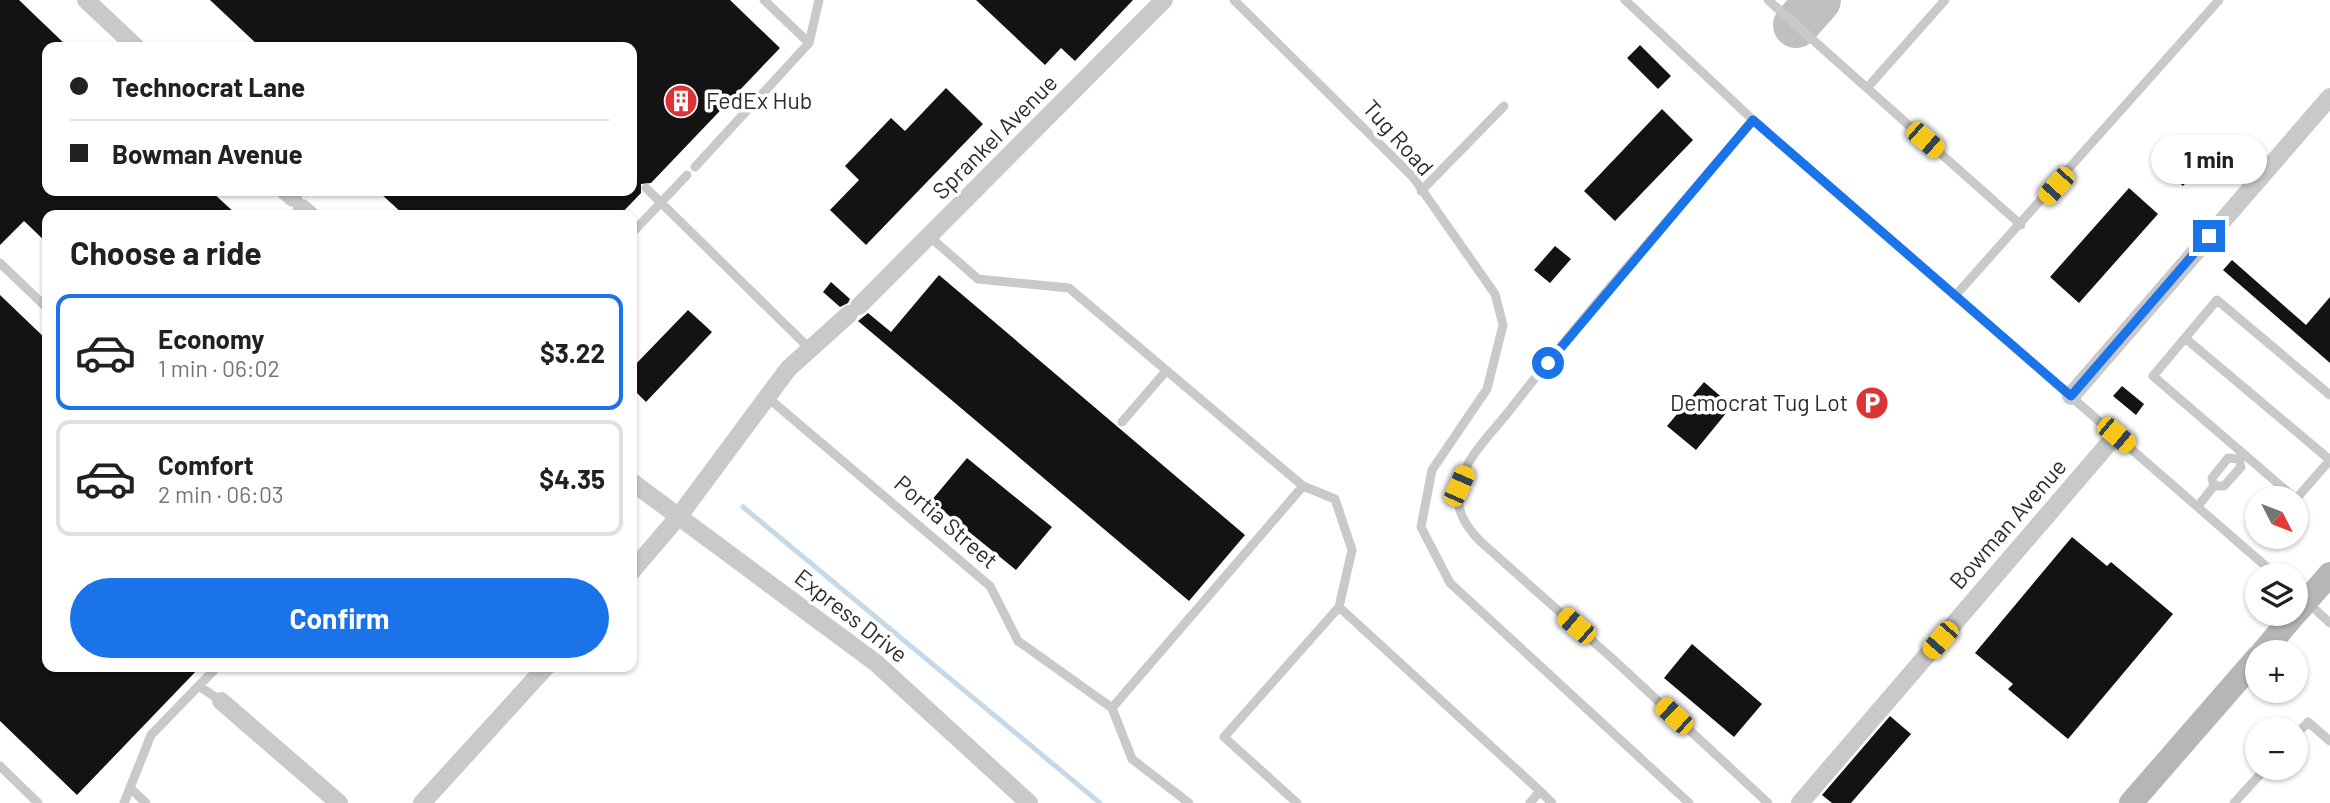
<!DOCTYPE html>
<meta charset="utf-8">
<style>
:root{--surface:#fff;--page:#f2f2f2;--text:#202124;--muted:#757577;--line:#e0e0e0;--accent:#1a73e8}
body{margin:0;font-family:Barlow,sans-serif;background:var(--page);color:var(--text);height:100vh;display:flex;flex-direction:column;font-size:26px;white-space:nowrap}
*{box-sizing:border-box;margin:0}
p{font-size:23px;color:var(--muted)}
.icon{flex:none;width:38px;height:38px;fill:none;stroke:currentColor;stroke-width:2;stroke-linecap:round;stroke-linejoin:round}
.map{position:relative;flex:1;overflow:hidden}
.drawer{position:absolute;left:42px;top:210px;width:595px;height:462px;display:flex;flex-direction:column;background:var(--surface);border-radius:14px;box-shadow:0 2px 5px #0004}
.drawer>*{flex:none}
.hud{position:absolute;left:42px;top:42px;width:595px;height:154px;border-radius:14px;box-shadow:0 2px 5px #0004;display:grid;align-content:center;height:154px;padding:0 28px;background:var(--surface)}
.needle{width:46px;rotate:132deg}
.tools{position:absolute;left:2245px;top:486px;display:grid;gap:14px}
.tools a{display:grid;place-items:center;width:63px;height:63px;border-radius:50%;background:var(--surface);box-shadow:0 2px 5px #0004;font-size:35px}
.end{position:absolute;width:32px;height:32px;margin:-16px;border:9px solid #1a73e8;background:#fff;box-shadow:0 0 0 4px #fff}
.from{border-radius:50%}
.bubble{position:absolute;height:49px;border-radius:24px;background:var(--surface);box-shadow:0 2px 5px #0004;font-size:23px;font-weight:700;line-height:49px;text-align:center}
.car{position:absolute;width:21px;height:42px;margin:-21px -10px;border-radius:9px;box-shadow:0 0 5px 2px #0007;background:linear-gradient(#f5c518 24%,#345 0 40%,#f5c518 0 76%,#345 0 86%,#f5c518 0)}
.hud b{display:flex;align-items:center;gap:24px;height:66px;font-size:26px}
.hud b+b{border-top:2px solid var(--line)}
.hud i{width:18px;height:18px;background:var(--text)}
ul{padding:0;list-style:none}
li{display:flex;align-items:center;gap:21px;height:116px;margin:0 14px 10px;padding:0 14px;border:4px solid var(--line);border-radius:14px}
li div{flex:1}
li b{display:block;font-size:26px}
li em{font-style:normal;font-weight:700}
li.active{border-color:var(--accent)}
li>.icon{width:63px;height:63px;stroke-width:1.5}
h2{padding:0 28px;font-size:32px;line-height:84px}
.primary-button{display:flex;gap:14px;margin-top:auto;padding:14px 28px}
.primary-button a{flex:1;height:80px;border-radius:42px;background:var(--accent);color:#fff;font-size:28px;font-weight:700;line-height:80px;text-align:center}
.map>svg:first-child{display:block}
</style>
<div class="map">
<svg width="2330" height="803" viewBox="0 0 2330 803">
<rect width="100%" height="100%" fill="#fff"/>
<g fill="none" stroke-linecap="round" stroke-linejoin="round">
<path stroke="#c6d9e9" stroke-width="5" d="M743,507L1100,803"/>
<path stroke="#c0c0c0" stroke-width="46" d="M1796,25L1818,0"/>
</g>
<path fill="#131313" d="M0,0H19L68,47H47V191H211L237,215H47V243L24,221L0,245Z
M210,0H730L780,48L651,183L641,184V193L620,215H404L378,191H632V47H260Z
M976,0H1133L1075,61L1061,48L1045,65Z
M1640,45L1671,76L1658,89L1627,58Z
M946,88L983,124L866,245L830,210L859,180L845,166L891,118L905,131Z
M1662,109L1693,140L1615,221L1584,191Z
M2175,136L2205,162L2183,186L2154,159Z
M2129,188L2158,214L2079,303L2050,277Z
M1555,246L1571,259L1550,283L1534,270Z
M2232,260L2306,325L2330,297V363L2223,270Z
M939,275L1245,535L1189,601L858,321L868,313L891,332Z
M831,282L850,299L848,303L840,307L823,292Z
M0,295L47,340V667H200L77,795L0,721Z
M688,310L712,332L646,402L632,388V368Z
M1704,382L1732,406L1696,450L1667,426Z
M2122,386L2144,404L2136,415L2113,396Z
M967,458L1052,527L1016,570L931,501Z
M2072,537L2107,566L2111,562L2173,614L2068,739L2008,689L2013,684L1975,653Z
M1692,644L1762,704L1734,737L1664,678Z
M1890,716L1911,734L1851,803H1832L1822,795Z"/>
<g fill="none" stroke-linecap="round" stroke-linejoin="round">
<path stroke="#c9c9c9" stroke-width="9" d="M764,0L809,43
M1234,0L1413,177L1495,294L1503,325L1487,389L1432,470L1421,527L1450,583L1689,803
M1625,0L1753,120L2277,576
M1768,0L2021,225
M1867,88L1945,0
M1753,120C1673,215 1589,308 1513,406C1495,430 1466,456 1459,485C1454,509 1466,527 1481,542L1614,660L1768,803
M695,167L809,43L819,0
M646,188L810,349
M1421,191L1504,106
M632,233L687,175
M0,263L47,308
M1955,296L2219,0
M2185,338L2330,460
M2330,395L2217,300L2153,376L2296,499L2330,460
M767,397L990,586L1018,641L1112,708L1303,486L1069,288L978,279L930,237
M1122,422L1166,371
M2198,506L2214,486H2224L2241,467L2239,459L2228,458L2212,478L2214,486
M2296,592L2330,623
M1339,607L1540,791
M199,686L221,701
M1112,708L1132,759L1189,803
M2296,735L2308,722L2330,741
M0,766L38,803
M130,788L146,803
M124,803L151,735L217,667
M1297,803L1224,737L1339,607L1352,550L1335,499L1303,486
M1530,803L1540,791L1552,803
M2234,803L2266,768"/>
<path stroke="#c9c9c9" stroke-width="18" d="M86,0L136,47
M285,191L293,198
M302,208L310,215
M859,306L1164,0
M2071,396L2330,97
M632,482L876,663L1029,803
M632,571L679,516L788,369L849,314
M221,701L339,803
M422,803L546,667
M1800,803L2116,435"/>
<path stroke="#b6b6b6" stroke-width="24" d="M2296,613L2330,574
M2262,653L2295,614
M2131,803L2258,657"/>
</g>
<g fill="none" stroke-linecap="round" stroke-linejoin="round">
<path stroke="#1a73e8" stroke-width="9" d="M1548,363L1753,120L2071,396L2209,236"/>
</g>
<defs>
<symbol id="building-disc" viewBox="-11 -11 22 22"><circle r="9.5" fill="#dc3436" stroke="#fff"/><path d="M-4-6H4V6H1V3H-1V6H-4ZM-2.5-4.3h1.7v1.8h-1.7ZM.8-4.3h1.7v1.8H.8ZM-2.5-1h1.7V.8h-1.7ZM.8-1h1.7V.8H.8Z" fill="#fff"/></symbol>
<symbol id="parking-disc" viewBox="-11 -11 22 22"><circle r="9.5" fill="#dc3436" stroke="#fff"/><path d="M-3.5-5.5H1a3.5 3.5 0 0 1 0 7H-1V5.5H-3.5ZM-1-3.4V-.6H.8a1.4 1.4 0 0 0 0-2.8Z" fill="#fff"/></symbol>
</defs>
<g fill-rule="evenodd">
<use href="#building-disc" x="662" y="82" width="38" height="38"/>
<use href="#parking-disc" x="1853" y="384" width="38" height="38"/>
</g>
<g text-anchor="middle" stroke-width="7" stroke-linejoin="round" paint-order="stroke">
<g font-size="23" fill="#2c2c2c" stroke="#fff" text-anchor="start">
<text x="706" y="109">FedEx Hub</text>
<text x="1848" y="411" text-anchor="end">Democrat Tug Lot</text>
</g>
<g font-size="23" fill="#2c2c2c" stroke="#fff">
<text transform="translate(995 137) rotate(-45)" y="8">Sprankel Avenue</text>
<text transform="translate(1398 138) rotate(48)" y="8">Tug Road</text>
<text transform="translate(946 522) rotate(41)" y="8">Portia Street</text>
<text transform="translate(2008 524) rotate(-49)" y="8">Bowman Avenue</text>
<text transform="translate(851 616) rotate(38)" y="8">Express Drive</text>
</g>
</g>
</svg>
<div class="tools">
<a><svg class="needle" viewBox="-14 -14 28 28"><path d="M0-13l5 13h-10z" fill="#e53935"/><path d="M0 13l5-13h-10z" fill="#757577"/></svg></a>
<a><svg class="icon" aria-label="layers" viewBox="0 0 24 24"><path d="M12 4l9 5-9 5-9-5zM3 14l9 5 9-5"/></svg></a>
<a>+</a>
<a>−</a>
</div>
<i class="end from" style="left:1548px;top:363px"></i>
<i class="end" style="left:2209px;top:236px"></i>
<div class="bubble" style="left:2151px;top:135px;width:116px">1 min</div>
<i class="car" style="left:1925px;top:140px;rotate:131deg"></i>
<i class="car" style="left:2056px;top:186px;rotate:222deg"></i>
<i class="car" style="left:2116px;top:435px;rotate:130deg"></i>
<i class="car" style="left:1459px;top:486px;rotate:24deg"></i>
<i class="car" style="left:1576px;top:626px;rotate:311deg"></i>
<i class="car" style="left:1940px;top:640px;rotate:221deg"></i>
<i class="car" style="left:1674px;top:716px;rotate:313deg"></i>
<div class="hud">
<b><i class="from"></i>Technocrat Lane</b>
<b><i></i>Bowman Avenue</b>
</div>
<section class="drawer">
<h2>Choose a ride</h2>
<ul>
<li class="active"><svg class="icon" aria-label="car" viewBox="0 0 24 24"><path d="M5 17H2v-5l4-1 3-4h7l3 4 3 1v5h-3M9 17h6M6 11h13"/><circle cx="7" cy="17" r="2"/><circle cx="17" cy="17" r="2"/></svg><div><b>Economy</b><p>1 min · 06:02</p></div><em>$3.22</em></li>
<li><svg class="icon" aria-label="car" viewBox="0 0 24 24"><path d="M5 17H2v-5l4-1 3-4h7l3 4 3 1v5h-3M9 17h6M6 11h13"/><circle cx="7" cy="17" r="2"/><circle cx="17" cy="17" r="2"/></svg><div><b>Comfort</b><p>2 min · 06:03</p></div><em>$4.35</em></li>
</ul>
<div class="primary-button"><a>Confirm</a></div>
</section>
</div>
